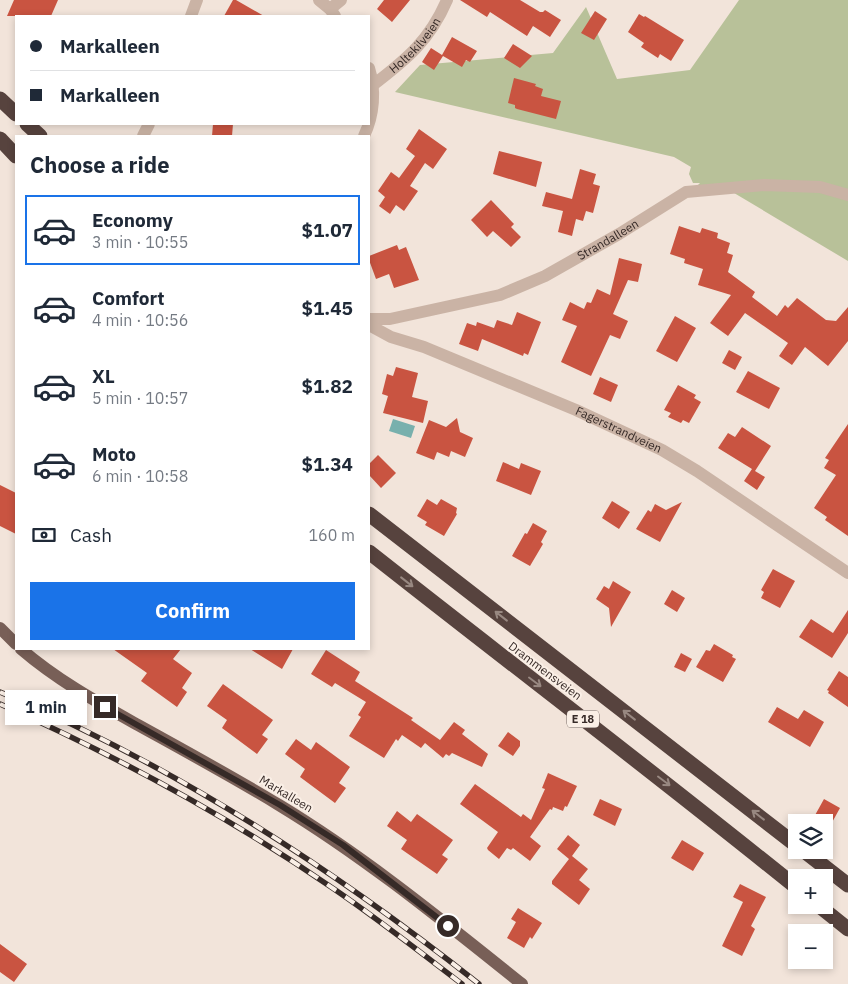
<!DOCTYPE html>
<meta charset="utf-8">
<style>
:root{--surface:#fff;--page:#f2f2f3;--text:#1f2937;--muted:#747a83;--line:#e0e1e3;--accent:#1a73e8}
body{margin:0;font-family:"IBM Plex Sans",sans-serif;background:var(--page);color:var(--text);height:100vh;display:flex;flex-direction:column;font-size:19px;white-space:nowrap}
*{box-sizing:border-box;margin:0}
p{font-size:16px;color:var(--muted)}
.icon{flex:none;width:28px;height:28px;fill:none;stroke:currentColor;stroke-width:2;stroke-linecap:round;stroke-linejoin:round}
.map{position:relative;flex:1;overflow:hidden}
.details{position:absolute;left:15px;top:135px;width:355px;height:515px;display:flex;flex-direction:column;background:var(--surface);border-radius:0px;box-shadow:0 2px 8px #0003}
.details>*{flex:none}
.hud{position:absolute;left:15px;top:15px;width:355px;height:110px;border-radius:0px;box-shadow:0 2px 8px #0003;display:grid;align-content:center;height:110px;padding:0 15px;background:var(--surface)}
.buttons{position:absolute;left:788px;top:814px;display:grid;gap:10px}
.buttons a{display:grid;place-items:center;width:45px;height:45px;border-radius:0px;background:var(--surface);box-shadow:0 2px 8px #0003;font-size:25px}
.end{position:absolute;width:22px;height:22px;margin:-11px;border:6px solid #362a27;background:#fff;box-shadow:0 0 0 2px #fff}
.from{border-radius:50%}
.bubble{position:absolute;height:35px;border-radius:0px;background:var(--surface);box-shadow:0 2px 8px #0003;font-size:16px;font-weight:700;line-height:35px;text-align:center}
.hud b{display:flex;align-items:center;gap:18px;height:48px;font-size:19px}
.hud b+b{border-top:1px solid var(--line)}
.hud i{width:12px;height:12px;background:var(--text)}
ul{padding:0;list-style:none}
li{display:flex;align-items:center;gap:15px;height:70px;margin:0 10px 8px;padding:0 5px;border:2px solid transparent;border-radius:0px}
li div{flex:1}
li b{display:block;font-size:19px}
li em{font-style:normal;font-weight:700}
li.current{border-color:var(--accent)}
li>.icon{width:45px;height:45px;stroke-width:1.5}
h2{padding:0 15px;font-size:22px;line-height:60px}
.pay{display:flex;align-items:center;gap:12px;height:55px;padding:0 15px;font-size:19px}
.pay p{margin-inline-start:auto}
.cta{display:flex;gap:10px;margin-top:auto;padding:10px 15px}
.cta a{flex:1;height:58px;border-radius:0px;background:var(--accent);color:#fff;font-size:20px;font-weight:700;line-height:58px;text-align:center}
.map>svg:first-child{display:block}
</style>
<div class="map">
<svg width="848" height="984" viewBox="0 0 848 984">
<rect width="100%" height="100%" fill="#f2e4da"/>
<path fill="#b8c199" d="M739,0H848V261L724,187L698,185L700,183H693L689,174L691,167L674,157L395,92L420,65L553,53L586,7L617,79L690,70Z"/>
<path fill="#78b0ad" d="M393,419L415,426L411,438L389,431Z"/>
<path fill="#c95441" d="M14,0H58L51,16H7Z
M233,0H236L264,16H224Z
M384,0H410L392,22L377,9Z
M460,0H520L540,12H543L545,10L561,20L550,37L533,26L527,36L490,12L487,17Z
M595,11L607,19L594,40L581,33Z
M639,14L644,17L645,16L684,40L671,61L660,54L658,58L641,47L644,43L628,32Z
M452,37L477,51L470,62L466,60L462,67L443,56L434,70L422,62L431,48L442,55Z
M513,44L532,56L520,68L504,58Z
M514,78L536,84L535,86L543,89L541,96L561,101L556,119L517,109L515,108V105L508,103Z
M213,124H233L232,136H212Z
M419,129L447,149L433,169L425,163L410,186L418,191L404,211L396,205L390,214L379,206L385,197L378,191L391,172L399,178L415,156L406,149Z
M499,151L542,162L536,187L493,174Z
M580,169L596,174L593,184L600,186L593,213L586,211L583,221L576,219L572,236L558,232L563,211L542,206L546,192L572,199Z
M491,200L514,224L511,227L521,237L511,247L493,231L487,237L471,220Z
M679,226L700,233L702,228L718,233L717,238L730,243L727,253L733,255L728,272L755,292L752,297L777,316L785,305L788,308L797,298L826,320L836,321L848,307V341L828,366L805,347L792,365L779,356L788,343L745,313L728,336L710,323L731,295L698,285L703,269L684,263L685,259L670,254Z
M397,245L399,250L406,247L419,280L394,288L389,274L376,279L369,260V256Z
M619,258L642,264L638,282L628,280L613,314L628,321L620,339L610,335L591,376L561,362L577,326L562,320L570,302L584,309L587,302L591,303L597,289L610,295Z
M517,312L541,322L528,355L524,353L523,356L482,339L478,351L459,344L467,323L476,326L477,322L494,328L497,320L512,325Z
M675,316L696,328L677,362L656,351Z
M729,350L742,357L735,370L722,363Z
M396,367L418,373L412,397L428,401L423,423L383,413L388,396L382,394L387,374L393,376Z
M748,371L780,388L769,409L736,392Z
M600,377L618,385L611,402L593,394Z
M678,385L696,395L694,398L701,402L689,423L683,420L681,423L668,417L671,413L664,410Z
M457,418L460,432L473,438L465,457L451,451L449,457L437,452L434,460L416,453L429,420L446,427Z
M848,424V536L825,520L827,517L814,508L836,475L824,468L829,460L825,458Z
M742,427L771,446L755,471L765,477L757,490L744,481L752,469L718,448L728,433L735,437Z
M378,455L396,473L381,488L369,475V464Z
M503,462L519,469L521,463L541,471L531,495L496,481Z
M0,485L16,493V534L0,526Z
M427,499L437,505L441,499L457,508L456,513L457,514L444,536L425,525L427,522L417,516Z
M612,501L630,512L619,529L602,518Z
M682,502L660,542L636,529L648,510L651,512L655,504L666,510Z
M533,523L547,531L541,542L543,544L530,566L512,556L525,533L527,534Z
M773,569L795,581L780,608L761,598L764,592L761,590Z
M613,581L631,592L611,627L609,608L596,599L604,586L609,589Z
M672,590L685,598L677,612L664,604Z
M848,610V633L832,658L799,637L811,619L833,633Z
M714,644L733,655L732,657L736,659L723,682L696,667L706,650L710,651Z
M113,649H181L173,659L192,673L182,688L187,692L177,707L141,681L147,673Z
M250,649H293L282,669Z
M326,650L360,672L355,681L413,718L411,720L440,740L454,722L465,730L462,734L488,754L482,767L452,753L449,756L446,754L443,758L425,743L421,748L402,735L398,741L396,739L384,758L349,736L361,717L358,715L366,702L335,683L332,687L311,674Z
M681,653L692,659L685,672L674,667Z
M839,671L848,677V707L828,693L829,691L827,690Z
M223,684L273,720L262,735L268,739L257,754L222,728L227,720L207,706Z
M777,707L798,719L804,710L824,722L810,747L768,722Z
M508,732L520,741V746L513,756L498,746Z
M296,739L311,750L316,742L350,767L339,783L346,788L335,803L300,777L305,769L285,754Z
M548,773L577,786L567,807L565,806L563,811L553,807L552,810L550,809L530,837L541,846L530,861L513,848L511,850L507,848L499,859L488,850L487,848L498,832L460,804L475,784L521,817L523,814L531,820L545,789L542,788Z
M600,799L622,809L615,826L593,815Z
M824,799L840,808L830,826L814,817Z
M397,811L411,822L417,814L453,840L442,855L448,859L437,874L401,849L407,840L387,826Z
M568,835L580,845L572,856L588,869L579,880L590,889L579,905L552,884V881L569,859L557,849Z
M682,840L704,853L693,871L671,858Z
M740,884L766,897L751,926L755,929L742,956L722,946L743,902L733,897Z
M518,908L542,923L532,939L530,937L524,948L507,938L516,922L511,919Z
M0,944L27,964L14,982L0,972Z"/>
<g fill="none" stroke-linecap="round" stroke-linejoin="round">
<g stroke="#cab3a5" stroke-width="12">
<path d="M319,0L330,9L335,16"/>
<path d="M330,9L341,0"/>
<path d="M191,16L197,0"/>
<path id="s1" d="M373,85C407,59 430,40 447,0"/>
<path d="M143,136L149,124"/>
<path d="M364,136C374,115 376,90 369,68"/>
<path id="s2" d="M369,319H390L500,295L545,276L619,234L686,192L764,185L820,187L848,195"/>
<path id="s3" d="M369,325L391,337L424,347L576,410L662,450L697,471L848,573"/>
</g>
<path stroke="#785f57" stroke-width="12" d="M0,628L16,644
M21,649C57,680 97,702 138,725C185,751 233,777 279,805C365,857 443,921 522,984"/>
<path stroke="#57433e" stroke-width="15" d="M0,99L16,114
M27,124L40,136
M0,139L16,156
M369,514L796,845
M369,552C511,664 655,773 796,887
M803,850L848,885
M818,905L848,929"/>
<defs>
<path id="rail" d="M0,692C174,765 332,868 479,984
M0,704C117,756 229,817 334,889C378,919 420,952 462,984"/>
</defs>
<use href="#rail" stroke="#362a27" stroke-width="5.5"/>
<use href="#rail" stroke="#faefe6" stroke-width="4" stroke-dasharray="11" stroke-linecap="butt"/>
</g>
<defs><path id="oneway-shaft" d="M-6 0H5M1.5-3L5.5 0L1.5 3" fill="none" stroke-width="1.6" stroke-linecap="round" stroke-linejoin="round" transform="scale(1.25)"/></defs>
<g stroke="#988881">
<use href="#oneway-shaft" transform="translate(407 582) rotate(38)"/>
<use href="#oneway-shaft" transform="translate(501 616) rotate(-142)"/>
<use href="#oneway-shaft" transform="translate(535 682) rotate(37)"/>
<use href="#oneway-shaft" transform="translate(629 715) rotate(-142)"/>
<use href="#oneway-shaft" transform="translate(664 781) rotate(37)"/>
<use href="#oneway-shaft" transform="translate(758 815) rotate(-142)"/>
</g>
<g fill="none" stroke-linecap="round" stroke-linejoin="round">
<path stroke="#362a27" stroke-width="6" d="M105,707L280,805L343,845L448,926"/>
</g>
<g text-anchor="middle" stroke-width="4" stroke-linejoin="round" paint-order="stroke">
<rect fill="#faefe6" stroke="#716560" stroke-width="1" x="567" y="710.5" width="32" height="17" rx="4"/>
<g font-size="11" font-weight="bold" fill="#362a27">
<text x="583" y="723">E 18</text>
</g>
<g font-size="12" fill="#362a27" stroke="#faefe6">
<text dy="4" stroke="none"><textPath href="#s1" startOffset="58">Holtekilveien</textPath></text>
<text dy="4" stroke="none"><textPath href="#s2" startOffset="255">Strandalleen</textPath></text>
<text dy="4" stroke="none"><textPath href="#s3" startOffset="271">Fagerstrandveien</textPath></text>
<text transform="translate(545 671) rotate(37)" y="4">Drammensveien</text>
<text transform="translate(286 794) rotate(31)" y="4">Markalleen</text>
</g>
</g>
</svg>
<div class="buttons">
<a><svg class="icon" aria-label="layers" viewBox="0 0 24 24"><path d="M12 4l9 5-9 5-9-5zM3 14l9 5 9-5"/></svg></a>
<a>+</a>
<a>−</a>
</div>
<i class="end from" style="left:448px;top:926px"></i>
<i class="end" style="left:105px;top:707px"></i>
<div class="bubble" style="left:5px;top:690px;width:82px">1 min</div>
<div class="hud">
<b><i class="from"></i>Markalleen</b>
<b><i></i>Markalleen</b>
</div>
<section class="details">
<h2>Choose a ride</h2>
<ul>
<li class="current"><svg class="icon" aria-label="car" viewBox="0 0 24 24"><path d="M5 17H2v-5l4-1 3-4h7l3 4 3 1v5h-3M9 17h6M6 11h13"/><circle cx="7" cy="17" r="2"/><circle cx="17" cy="17" r="2"/></svg><div><b>Economy</b><p>3 min · 10:55</p></div><em>$1.07</em></li>
<li><svg class="icon" aria-label="car" viewBox="0 0 24 24"><path d="M5 17H2v-5l4-1 3-4h7l3 4 3 1v5h-3M9 17h6M6 11h13"/><circle cx="7" cy="17" r="2"/><circle cx="17" cy="17" r="2"/></svg><div><b>Comfort</b><p>4 min · 10:56</p></div><em>$1.45</em></li>
<li><svg class="icon" aria-label="car" viewBox="0 0 24 24"><path d="M5 17H2v-5l4-1 3-4h7l3 4 3 1v5h-3M9 17h6M6 11h13"/><circle cx="7" cy="17" r="2"/><circle cx="17" cy="17" r="2"/></svg><div><b>XL</b><p>5 min · 10:57</p></div><em>$1.82</em></li>
<li><svg class="icon" aria-label="car" viewBox="0 0 24 24"><path d="M5 17H2v-5l4-1 3-4h7l3 4 3 1v5h-3M9 17h6M6 11h13"/><circle cx="7" cy="17" r="2"/><circle cx="17" cy="17" r="2"/></svg><div><b>Moto</b><p>6 min · 10:58</p></div><em>$1.34</em></li>
</ul>
<div class="pay"><svg class="icon" aria-label="cash" viewBox="0 0 24 24"><path d="M3 7h18v10H3z"/><circle cx="12" cy="12" r="2"/></svg>Cash<p>160 m</p></div>
<div class="cta"><a>Confirm</a></div>
</section>
</div>
